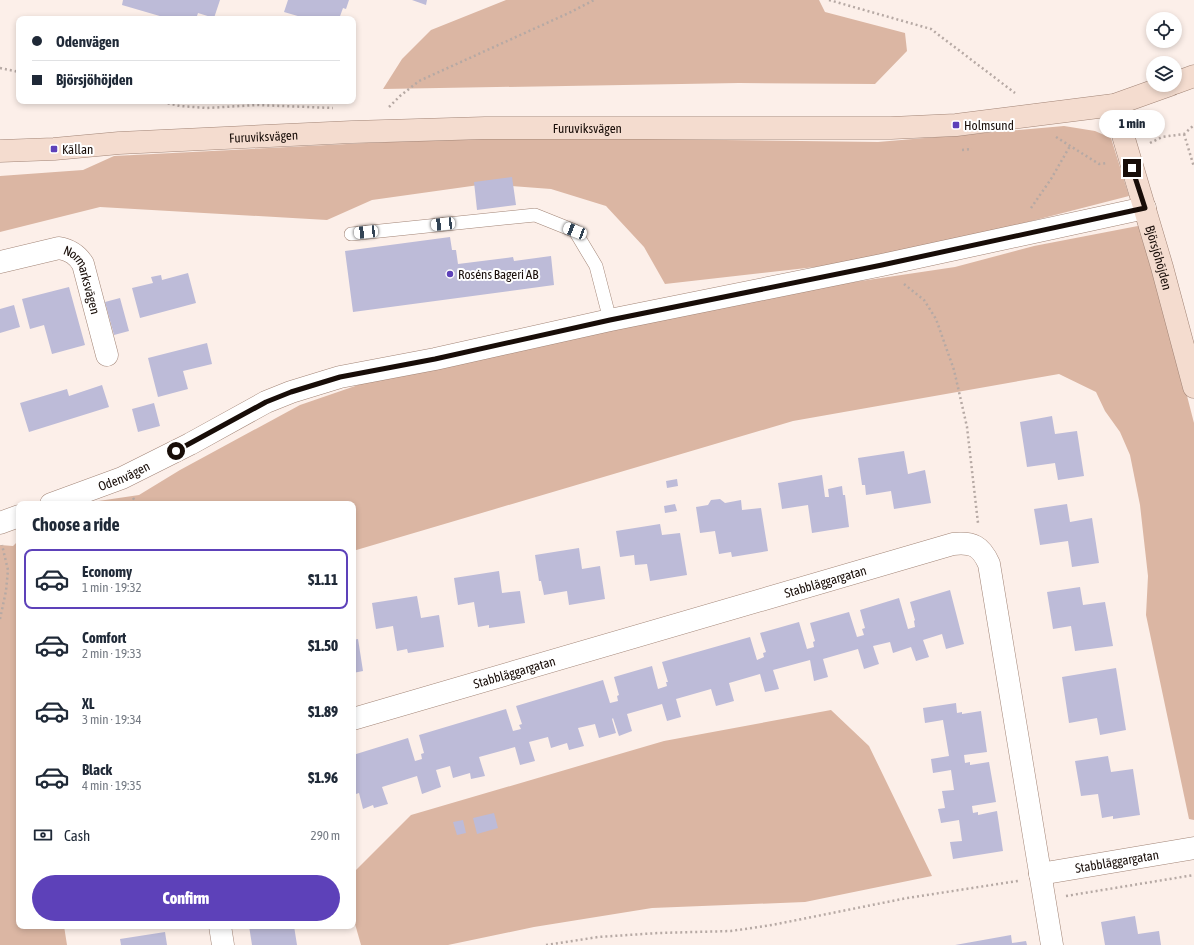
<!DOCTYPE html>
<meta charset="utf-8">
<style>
:root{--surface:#fff;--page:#f2f2f3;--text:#1f2937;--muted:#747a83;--line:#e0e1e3;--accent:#5d41b9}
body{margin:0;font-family:"Asap Condensed",sans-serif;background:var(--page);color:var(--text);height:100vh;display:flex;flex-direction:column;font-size:15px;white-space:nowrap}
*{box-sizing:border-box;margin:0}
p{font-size:13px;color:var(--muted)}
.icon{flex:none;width:22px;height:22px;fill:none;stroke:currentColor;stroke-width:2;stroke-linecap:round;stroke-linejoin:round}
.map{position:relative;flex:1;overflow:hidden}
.details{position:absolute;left:16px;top:501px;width:340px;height:428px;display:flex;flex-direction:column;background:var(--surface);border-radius:8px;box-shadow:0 2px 6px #0003}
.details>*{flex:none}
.banner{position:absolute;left:16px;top:16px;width:340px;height:88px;border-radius:8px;box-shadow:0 2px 6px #0003;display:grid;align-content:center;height:88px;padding:0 16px;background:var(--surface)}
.fabs{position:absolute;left:1146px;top:12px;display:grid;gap:8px}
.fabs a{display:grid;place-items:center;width:36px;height:36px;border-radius:50%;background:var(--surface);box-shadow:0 2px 6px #0003;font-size:20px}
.end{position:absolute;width:18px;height:18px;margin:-9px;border:5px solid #180d08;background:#fff;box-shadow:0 0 0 2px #fff}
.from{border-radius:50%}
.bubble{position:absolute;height:28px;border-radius:14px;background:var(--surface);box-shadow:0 2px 6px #0003;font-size:13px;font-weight:800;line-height:28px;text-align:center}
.car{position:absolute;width:12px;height:24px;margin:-12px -6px;border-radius:5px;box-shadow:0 0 3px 1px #0007;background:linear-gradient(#fff 24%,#345 0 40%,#fff 0 76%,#345 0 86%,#fff 0)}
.banner b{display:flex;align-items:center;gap:14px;height:38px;font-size:15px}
.banner b+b{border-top:1px solid var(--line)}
.banner i{width:10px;height:10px;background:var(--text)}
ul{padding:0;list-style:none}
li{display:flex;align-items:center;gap:12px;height:60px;margin:0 8px 6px;padding:0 8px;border:2px solid transparent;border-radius:8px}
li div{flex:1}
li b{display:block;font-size:15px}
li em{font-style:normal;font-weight:800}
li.current{border-color:var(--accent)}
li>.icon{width:36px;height:36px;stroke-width:1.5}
h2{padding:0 16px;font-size:18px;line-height:48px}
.pay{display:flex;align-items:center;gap:10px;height:44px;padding:0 16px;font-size:15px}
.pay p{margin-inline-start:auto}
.action{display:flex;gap:8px;margin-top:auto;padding:8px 16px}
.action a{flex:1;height:46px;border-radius:24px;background:var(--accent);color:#fff;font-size:16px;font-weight:800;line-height:46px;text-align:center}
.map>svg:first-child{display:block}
</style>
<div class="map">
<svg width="1194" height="945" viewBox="0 0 1194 945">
<rect width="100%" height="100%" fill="#fcefe9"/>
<path fill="#dbb6a3" d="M506,0H819L825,12L905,33L907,51L875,84L739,83L383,89L402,59L431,30Z
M1064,126L1095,131L1111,138L1129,196L996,230L824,266L665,284L644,247L606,206L551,189L486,184L372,200L327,220L100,207L0,232V176L83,170L114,156L484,137L878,142Z
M1143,225L1194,423V820L1189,819L1146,615L1148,576L1140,505L1130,455L1120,432L1105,411L1096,392L1059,374L793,421L353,551V504H78L139,495L180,470L300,405L364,383L814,288L955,267L1034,246Z
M19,540V926H64L67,945H0V545L13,546Z
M831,710L869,746L932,876L805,902L652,908L534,927L448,945H361L353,917V873L411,815L664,741Z"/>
<path fill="#bdbbd8" d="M123,0H220L214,18L198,13L196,19H170L122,5Z
M288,0H349L346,9L343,8L339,19H308L284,12Z
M412,0H427L426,5Z
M512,177L516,205L477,210L474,182Z
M450,237L452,250H456L458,264L513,257L514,261L551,256L554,285L353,312L345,251Z
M188,273L196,303L140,318L132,288L153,283L151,277L161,275L162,280Z
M69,287L85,345L52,354L44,325L30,329L22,299Z
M120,298L129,331L114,335L105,302Z
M14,305L20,327L0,333V309Z
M207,343L212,364L183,371L188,389L158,397L148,358Z
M102,385L109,407L29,432L20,403L67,389L69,396Z
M154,403L160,426L138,432L132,409Z
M1052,416L1055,434L1077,431L1084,476L1058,480L1055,463L1027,467L1020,422Z
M904,451L908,474L925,470L931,503L894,509L891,491L866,495L865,485H862L858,458Z
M822,475L825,497H829L828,489L842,486L843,495H845L849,527L812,533L808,505L782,509L778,483Z
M677,479L678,486L667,488L666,481Z
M720,499L725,503L741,500L742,510L761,508L768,551L732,557L731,552L719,554L715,531L700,533L696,507L708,505L711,500Z
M675,504L677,511L665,513L664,506Z
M1067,504L1070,522L1092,518L1099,563L1072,567L1068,541L1040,545L1034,509Z
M660,524L662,535L680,533L687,575L650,581L647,564L635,565L634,555L620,557L616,531Z
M579,548L582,569L600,566L605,599L569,605L567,591L544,595L541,581H539L535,555Z
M499,571L502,593L520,591L525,623L489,628V625L478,627L474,602L458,605L454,578Z
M1080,587L1083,605L1105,602L1113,646L1075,651L1071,626L1053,629L1047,592Z
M950,590L964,644L946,649L942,634L923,640L929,657L916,661L911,647L893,653L890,642L873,646L879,664L864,669L858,649L823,659L828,677L814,681L810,660L773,670L779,689L765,692L760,674L729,683L734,701L716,706L711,689L676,699L681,717L667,721L662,704L627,714L632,731L619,736L613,718L612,719L616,733L599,738L595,724L578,728L584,746L569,750L567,743L551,748L548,737L529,742L535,761L520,765L515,747L479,757L485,776L471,779L470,773L453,778L450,766L436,770L441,787L422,794L417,776L382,787L388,804L374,808L373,805L363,809L359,793L353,795V755L408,738L415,761L422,759L421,754L424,753L419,735L506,709L513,731L521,729L519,725L522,724L516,706L603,680L610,703L618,701L617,696L619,695L614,677L652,666L658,689L667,686L666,682H668L662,662L750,637L757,660L764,657L763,653L766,652L760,633L799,622L807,649L814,647L813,642L815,641L810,623L849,612L857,637L864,635L862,629L865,628L860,610L899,598L908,629L915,627L914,621L915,620L910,602Z
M417,596L421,618L439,615L444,647L408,653L407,649L397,651L393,626L376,629L372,603Z
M358,639L363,671L353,673V640Z
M1116,668L1126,730L1100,735L1097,718L1069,723L1062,677Z
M956,703L957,713L962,712V714L981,711L987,752L964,755L965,763L970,762V765L989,762L996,802L972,806L973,813L978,812V815L997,811L1003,851L953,859L950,842L962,841L959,820L941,823L938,809L945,808L942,791L954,790L951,770L933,773L931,759L949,756L943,720L925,723L923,708Z
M1108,756L1111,772L1133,769L1140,815L1113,819V816L1102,818L1098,794L1081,796L1075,761Z
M494,813L498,828L477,834L473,818Z
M463,820L466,833L457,835L453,822Z
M1135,916L1138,934L1159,931L1161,945H1105L1101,922Z
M249,926H294L297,945H252Z
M165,932L167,945H121L120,939Z
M1011,935L1012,943L1026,941L1027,945H955Z"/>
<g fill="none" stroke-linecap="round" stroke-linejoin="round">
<defs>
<path id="lane" d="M351,234L535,215L575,231L596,266L610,320"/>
<g id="street">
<path id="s1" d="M0,262L59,248C70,250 77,254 83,264L107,355"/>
<path id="s2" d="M51,504L122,478L190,444L266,402L291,392L340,377L435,359L610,320L882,265L1145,208"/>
<path d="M0,523L19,516"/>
<path id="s3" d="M353,719L953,544C973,542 981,546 989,564L1052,945"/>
<path id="s4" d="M1040,874L1194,848"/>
<path d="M220,926L223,945"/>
</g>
<g id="secondary">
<path d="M1175,83L1194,76"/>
<path id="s5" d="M1114,105L1162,267L1194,387"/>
<path id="s6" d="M0,151L54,149L119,143L352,132L485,128H891L956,125L1114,105L1170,85"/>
</g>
</defs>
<use href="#lane" stroke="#a28577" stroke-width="14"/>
<use href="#street" stroke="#a28577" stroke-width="23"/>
<use href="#secondary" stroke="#a28577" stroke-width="23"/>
<path stroke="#b6a9a4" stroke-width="2.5" stroke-dasharray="2 3" stroke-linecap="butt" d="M829,0L931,29L1015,93
M0,68L19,72
M158,101L180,106L207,108L257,105L333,108
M389,107L400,96L419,81L571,12L594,0
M1184,134L1194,167
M1056,137L1099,164L1107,163
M1150,143L1162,137L1184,134L1194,125
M962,150L972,149
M1031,208L1051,179L1070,146
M904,284L924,300L936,319L954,370L967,427L978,523
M133,498L137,504
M0,619L6,591L8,570L2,545
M1066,896L1194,875
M546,945L598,937L658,933L731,931L772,925L907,898L1018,881"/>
<use href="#lane" stroke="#fff" stroke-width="13"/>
<use href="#street" stroke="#fff" stroke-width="22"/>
<use href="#secondary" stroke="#f4dccf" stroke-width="22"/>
</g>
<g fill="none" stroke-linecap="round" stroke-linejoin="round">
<path stroke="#180d08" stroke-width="5" d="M176,451L266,402L291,392L340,377L435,359L610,320L882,265L1145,208L1132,168"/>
</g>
<g fill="#5d41b9" stroke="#fff" stroke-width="1.5">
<rect x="952" y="121" width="8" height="8" rx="2"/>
<rect x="50" y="145" width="8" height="8" rx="2"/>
<circle cx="450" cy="274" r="4"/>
</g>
<g text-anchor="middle" stroke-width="4" stroke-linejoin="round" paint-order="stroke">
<g font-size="13" fill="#180d08" stroke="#fff" text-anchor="start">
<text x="964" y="130">Holmsund</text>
<text x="62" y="154">Källan</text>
<text x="458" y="279">Roséns Bageri AB</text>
</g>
<g font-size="13" fill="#180d08" stroke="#fff">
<text dy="5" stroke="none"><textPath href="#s6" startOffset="588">Furuviksvägen</textPath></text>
<text dy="5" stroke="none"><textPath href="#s6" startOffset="264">Furuviksvägen</textPath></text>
<text dy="5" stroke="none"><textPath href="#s5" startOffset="159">Björsjöhöjden</textPath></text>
<text dy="5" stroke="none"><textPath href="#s1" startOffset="104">Normarksvägen</textPath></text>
<text dy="5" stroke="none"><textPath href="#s2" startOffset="78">Odenvägen</textPath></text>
<text dy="5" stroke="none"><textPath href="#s3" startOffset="492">Stabbläggargatan</textPath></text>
<text dy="5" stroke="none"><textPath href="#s3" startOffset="168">Stabbläggargatan</textPath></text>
<text dy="5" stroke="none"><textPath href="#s4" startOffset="78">Stabbläggargatan</textPath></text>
</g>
</g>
</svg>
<div class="fabs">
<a><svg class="icon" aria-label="locate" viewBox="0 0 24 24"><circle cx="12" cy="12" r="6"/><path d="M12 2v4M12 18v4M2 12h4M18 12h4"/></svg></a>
<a><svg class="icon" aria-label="layers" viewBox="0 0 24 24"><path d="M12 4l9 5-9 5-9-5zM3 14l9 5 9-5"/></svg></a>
</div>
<i class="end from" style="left:176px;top:451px"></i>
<i class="end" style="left:1132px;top:168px"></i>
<div class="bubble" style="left:1099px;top:110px;width:66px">1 min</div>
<i class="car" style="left:443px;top:224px;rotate:264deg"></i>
<i class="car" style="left:575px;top:231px;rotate:291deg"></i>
<i class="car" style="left:366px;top:232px;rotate:264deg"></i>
<div class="banner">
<b><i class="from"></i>Odenvägen</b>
<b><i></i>Björsjöhöjden</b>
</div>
<section class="details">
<h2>Choose a ride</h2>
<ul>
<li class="current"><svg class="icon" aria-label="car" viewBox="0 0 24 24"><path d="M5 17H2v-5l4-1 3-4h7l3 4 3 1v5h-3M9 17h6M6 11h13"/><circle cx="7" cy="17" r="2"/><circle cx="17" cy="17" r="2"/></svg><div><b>Economy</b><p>1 min · 19:32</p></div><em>$1.11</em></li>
<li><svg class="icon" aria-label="car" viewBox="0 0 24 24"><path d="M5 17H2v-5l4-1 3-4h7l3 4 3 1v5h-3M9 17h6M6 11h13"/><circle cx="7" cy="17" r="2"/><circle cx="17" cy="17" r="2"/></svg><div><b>Comfort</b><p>2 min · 19:33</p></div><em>$1.50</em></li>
<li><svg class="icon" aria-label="car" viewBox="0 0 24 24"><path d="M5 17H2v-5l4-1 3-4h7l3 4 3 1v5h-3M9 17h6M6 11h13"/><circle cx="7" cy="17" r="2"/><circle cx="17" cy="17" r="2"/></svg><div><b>XL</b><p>3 min · 19:34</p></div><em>$1.89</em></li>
<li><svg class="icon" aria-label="car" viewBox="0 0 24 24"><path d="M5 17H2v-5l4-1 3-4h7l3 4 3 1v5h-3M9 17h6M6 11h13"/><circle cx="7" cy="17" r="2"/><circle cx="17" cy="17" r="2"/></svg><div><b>Black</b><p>4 min · 19:35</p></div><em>$1.96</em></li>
</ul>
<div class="pay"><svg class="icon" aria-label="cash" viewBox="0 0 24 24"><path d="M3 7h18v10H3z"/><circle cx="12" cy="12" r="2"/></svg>Cash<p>290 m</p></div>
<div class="action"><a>Confirm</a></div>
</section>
</div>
